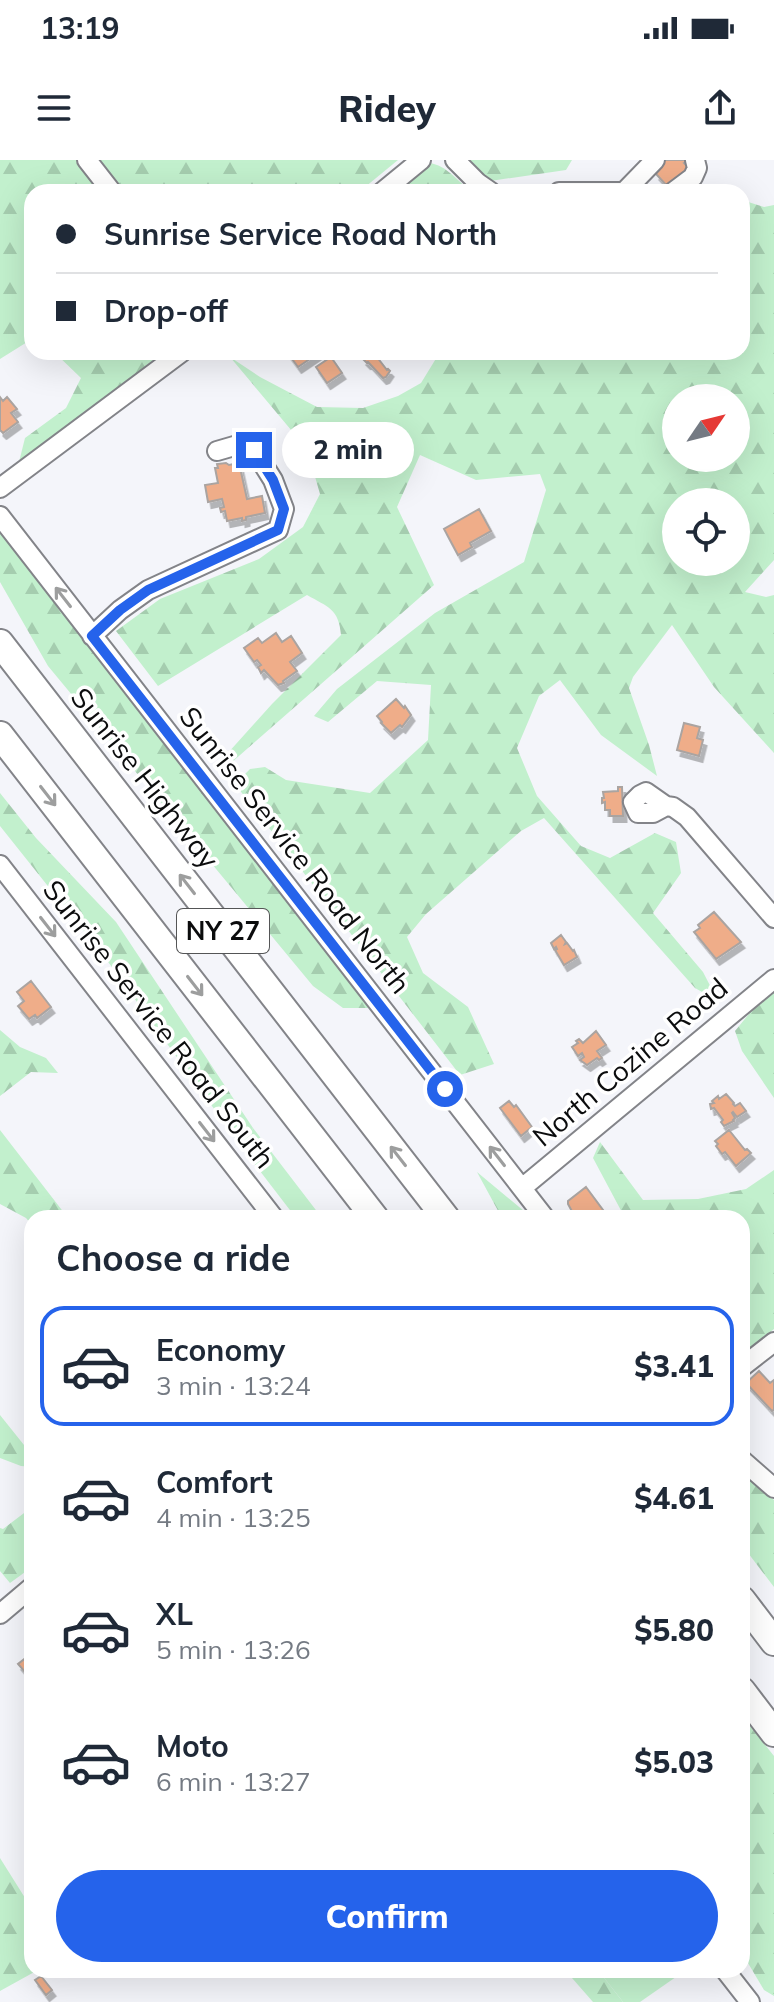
<!DOCTYPE html>
<meta charset="utf-8">
<style>
:root{--surface:#fff;--page:#f6f6f7;--text:#1f2937;--muted:#747a83;--line:#e0e1e3;--accent:#2563eb}
body{margin:0;font-family:Mulish,sans-serif;background:var(--page);color:var(--text);height:100vh;display:flex;flex-direction:column;font-size:30px;white-space:nowrap}
*{box-sizing:border-box;margin:0}
p{font-size:26px;color:var(--muted)}
.icon{flex:none;width:44px;height:44px;fill:none;stroke:currentColor;stroke-width:2;stroke-linecap:round;stroke-linejoin:round}
.map{position:relative;flex:1;overflow:hidden}
.side{position:absolute;left:24px;top:1050px;width:726px;height:768px;display:flex;flex-direction:column;background:var(--surface);border-radius:24px;box-shadow:0 8px 32px #0002}
.side>*{flex:none}
.guide{position:absolute;left:24px;top:24px;width:726px;height:176px;border-radius:24px;box-shadow:0 8px 32px #0002;display:grid;align-content:center;height:176px;padding:0 32px;background:var(--surface)}
.needle{width:52px;rotate:55deg}
.tools{position:absolute;left:662px;top:224px;display:grid;gap:16px}
.tools a{display:grid;place-items:center;width:88px;height:88px;border-radius:50%;background:var(--surface);box-shadow:0 8px 32px #0002;font-size:40px}
.end{position:absolute;width:36px;height:36px;margin:-18px;border:10px solid #2563eb;background:#fff;box-shadow:0 0 0 4px #fff}
.from{border-radius:50%}
.bubble{position:absolute;height:56px;border-radius:28px;background:var(--surface);box-shadow:0 8px 32px #0002;font-size:26px;font-weight:800;line-height:56px;text-align:center}
.guide b{display:flex;align-items:center;gap:28px;height:76px;font-size:30px}
.guide b+b{border-top:2px solid var(--line)}
.guide i{width:20px;height:20px;background:var(--text)}
ul{padding:0;list-style:none}
li{display:flex;align-items:center;gap:24px;height:120px;margin:0 16px 12px;padding:0 16px;border:4px solid transparent;border-radius:24px}
li div{flex:1}
li b{display:block;font-size:30px}
li em{font-style:normal;font-weight:800}
li.current{border-color:var(--accent)}
li>.icon{width:72px;height:72px;stroke-width:1.5}
h2{padding:0 32px;font-size:36px;line-height:96px}
.action{display:flex;gap:16px;margin-top:auto;padding:16px 32px}
.action a{flex:1;height:92px;border-radius:48px;background:var(--accent);color:#fff;font-size:32px;font-weight:800;line-height:92px;text-align:center}
.status{display:flex;justify-content:space-between;align-items:center;height:56px;padding:0 40px;background:var(--surface);direction:ltr}
.status svg{height:22px;fill:currentColor}
header{display:flex;justify-content:space-between;align-items:center;height:104px;padding:0 32px;background:var(--surface);font-size:36px;font-weight:800}
.map>svg:first-child{display:block}
</style>
<div class="status"><b>13:19</b><svg viewBox="0 0 49 12"><path d="M0 12V9h3v3zM5 12V6h3v6zM10 12V3h3v9zM15 12V0h3v12zM26 1h20v11H26zM47 4h2v5h-2z"/></svg></div>
<header><svg class="icon" aria-label="menu" viewBox="0 0 24 24"><path d="M4 6h16M4 12h16M4 18h16"/></svg>Ridey<svg class="icon" aria-label="share" viewBox="0 0 24 24"><path d="M12 15V3M7 8l5-5 5 5M5 13v7h14v-7"/></svg></header>
<div class="map">
<svg width="774" height="1842" viewBox="0 0 774 1842">
<defs>
<pattern id="forest-firs" width="22" height="20" patternUnits="userSpaceOnUse" patternTransform="scale(2)"><rect width="22" height="20" fill="#c2f0cd"/><path d="M5 1l3.5 6h-7zM16 11l3.5 6h-7z" fill="#a5cdaf"/></pattern>
<filter id="shadow"><feDropShadow dx="3.5" dy="6" stdDeviation="0" flood-color="#0004"/></filter>
</defs>
<rect width="100%" height="100%" fill="#f4f5fa"/>
<path fill="#c2f0cd" d="M253,968L322,1058H296L243,989Z
M598,1810H686L640,1842H623Z"/>
<path fill="url(#forest-firs)" fill-rule="evenodd" d="M0,0H398L359,32H32V179L0,199Z
M470,0H572L566,10L490,21Z
M429,3C447,5 458,22 472,32H393Z
M742,40L764,47L774,45V400L745,432L766,437L774,435V593L714,527L672,465L633,517L629,528L649,585L657,616L601,575L560,520L539,536L517,588L537,636L581,686L610,698L655,673L676,682L681,713L653,753L703,812L718,841L695,828L544,658L521,671L426,754L407,777L423,813L468,847L494,904L460,915L235,624L250,609L265,607L286,620L370,633L428,580L431,525L377,521L328,562L314,556L337,529L435,453L524,402L546,330L540,314L476,320L420,295L397,347L434,425L231,603L227,594L272,544L341,475C339,449 328,447 307,435L158,526L116,471L160,439L259,399L303,367L320,334L307,289L230,197L260,217L317,247L363,248L398,236L421,223L440,192H742ZM676,238H736V298H676ZM676,342H736V402H676Z
M54,192H163L28,302H19L25,278L66,248L81,218Z
M0,368L373,848H343L313,826L48,506L0,422Z
M0,633L36,678L116,762L253,968L243,989L106,799L0,666Z
M774,832V938L742,891L735,871L753,849Z
M0,870L20,887L46,898L58,913L31,912L0,936Z
M0,970L68,1058H32V1065L26,1058L0,1044Z
M600,982L643,1040L698,1039L746,1029L774,1010V1169L742,1195V1058H625L593,998Z
M477,1012L530,1056L532,1058H502Z
M0,1255L32,1295V1307L21,1306L0,1298Z
M742,1313L774,1340V1427L742,1385Z
M32,1347V1407L10,1423L0,1411V1368L3,1369Z
M742,1556L774,1596V1836L764,1830L742,1793Z
M0,1698L32,1749V1810H38L0,1831Z
M565,1810H598L623,1842H593Z"/>
<path fill="#efad89" stroke="#aaa4a1" stroke-width="2" filter="url(#shadow)" d="M663,0H684L686,2L684,3L689,8L668,27L656,14L659,10L656,7Z
M287,192H320L298,207Z
M371,192H373L387,210L388,209L390,211L386,217L383,218L368,202L367,203L363,199Z
M331,197L342,213L327,223L316,207Z
M0,237L3,241L7,237L17,249L11,253L18,262L3,273L0,270Z
M226,303L229,305L239,303L247,339L262,336L265,353L246,357V360L242,361V358L227,361L225,351L221,352L220,348L224,347L222,339L208,342L205,325L218,323L215,308H218L217,304Z
M479,349L491,371L470,383L472,387L458,395L444,369Z
M276,473L282,482L291,476L302,493L290,502L297,511L283,521L284,523L278,525L264,510L261,513L258,507L261,505L257,500L254,502L244,488L258,478L262,483Z
M396,539L404,548L405,546L411,555L402,567L400,565L391,573L381,563L382,562L377,556Z
M684,563L700,567L697,578L703,580L699,596L677,590Z
M618,627H622L623,656H610V650H605V642L602,643V638H604L603,632L618,631Z
M714,752L741,782L716,799L694,772L700,768L698,765Z
M561,775L566,782L565,784L567,783L573,791L574,790L577,797L564,805L555,790L557,789L556,787L554,789L551,783Z
M31,821L51,847L37,858L35,855L29,859L18,846L24,841L17,832Z
M596,871L606,885L597,891L602,898L599,900L597,898L587,905L580,900L584,897L582,893L578,896L572,887L578,883L576,881L579,879L583,883Z
M726,934L734,943L733,944L735,946L740,943L746,951L737,957L733,952L732,953L735,958L733,960L734,961L724,966L721,962L723,960L714,948L711,949L710,944L714,943L712,941L718,936L719,939Z
M509,941L514,947L516,945L532,967L521,976L500,948Z
M729,970L745,990L747,989L751,993L736,1006L725,992L722,994L716,986L718,984L715,981Z
M586,1027L603,1050L597,1057L596,1056L593,1058H579L577,1055L575,1057L568,1044V1041Z
M759,1211L770,1223L774,1220V1250L772,1251L746,1223Z
M32,1493V1520L18,1504Z
M41,1816L52,1830L46,1835L35,1820Z"/>
<g fill="none" stroke-linecap="round" stroke-linejoin="round">
<defs>
<path id="minor" d="M87,0L112,32
M455,0L478,23L491,32
M625,31L655,0
M382,32L421,0
M559,32H627
M673,32L693,17L697,8L695,0
M0,328L182,192
M0,356L545,1058
M92,476L120,450L148,430L278,370L284,349L273,320L254,290L241,284L217,291
M666,646L653,653H638L633,642L640,635L646,632L666,646L673,647L687,657L774,758
M0,705L274,1058
M522,1028L774,819
M742,1207L774,1182
M742,1300L774,1328
M0,1454L32,1427
M725,1810L750,1842"/>
<path id="highway" d="M0,483L446,1058
M0,575L375,1058
M742,1440L774,1482
M742,1531L774,1573"/>
</defs>
<use href="#minor" stroke="#838489" stroke-width="22"/>
<use href="#highway" stroke="#838489" stroke-width="30"/>
<use href="#minor" stroke="#fff" stroke-width="18"/>
<use href="#highway" stroke="#fff" stroke-width="26"/>
</g>
<defs><path id="oneway-shaft" d="M-6 0H5M1.5-3L5.5 0L1.5 3" fill="none" stroke-width="1.6" stroke-linecap="round" stroke-linejoin="round" transform="scale(2)"/></defs>
<g stroke="#9d9e9e">
<use href="#oneway-shaft" transform="translate(63 437) rotate(-128)"/>
<use href="#oneway-shaft" transform="translate(48 636) rotate(52)"/>
<use href="#oneway-shaft" transform="translate(187 724) rotate(-128)"/>
<use href="#oneway-shaft" transform="translate(48 767) rotate(52)"/>
<use href="#oneway-shaft" transform="translate(195 826) rotate(52)"/>
<use href="#oneway-shaft" transform="translate(207 972) rotate(52)"/>
<use href="#oneway-shaft" transform="translate(398 996) rotate(-128)"/>
<use href="#oneway-shaft" transform="translate(497 996) rotate(-128)"/>
</g>
<g fill="none" stroke-linecap="round" stroke-linejoin="round">
<path stroke="#2563eb" stroke-width="10" d="M254,290L273,320L284,349L278,370L148,430L120,450L92,476L445,929"/>
</g>
<g text-anchor="middle" stroke-width="7" stroke-linejoin="round" paint-order="stroke">
<rect fill="#fff" stroke="#545556" stroke-width="2" x="177" y="749" width="92" height="44" rx="6"/>
<g font-size="26" font-weight="bold" fill="#0b0c0d">
<text x="223" y="780">NY 27</text>
</g>
<g font-size="28" fill="#0b0c0d" stroke="#fff">
<text transform="translate(145 618) rotate(52)" y="10">Sunrise Highway</text>
<text transform="translate(295 690) rotate(52)" y="10">Sunrise Service Road North</text>
<text transform="translate(159 864) rotate(52)" y="10">Sunrise Service Road South</text>
<text transform="translate(630 902) rotate(-40)" y="10">North Cozine Road</text>
</g>
</g>
</svg>
<div class="tools">
<a><svg class="needle" viewBox="-14 -14 28 28"><path d="M0-13l5 13h-10z" fill="#e53935"/><path d="M0 13l5-13h-10z" fill="#747a83"/></svg></a>
<a><svg class="icon" aria-label="locate" viewBox="0 0 24 24"><circle cx="12" cy="12" r="6"/><path d="M12 2v4M12 18v4M2 12h4M18 12h4"/></svg></a>
</div>
<i class="end from" style="left:445px;top:929px"></i>
<i class="end" style="left:254px;top:290px"></i>
<div class="bubble" style="left:282px;top:262px;width:132px">2 min</div>
<div class="guide">
<b><i class="from"></i>Sunrise Service Road North</b>
<b><i></i>Drop-off</b>
</div>
<section class="side">
<h2>Choose a ride</h2>
<ul>
<li class="current"><svg class="icon" aria-label="car" viewBox="0 0 24 24"><path d="M5 17H2v-5l4-1 3-4h7l3 4 3 1v5h-3M9 17h6M6 11h13"/><circle cx="7" cy="17" r="2"/><circle cx="17" cy="17" r="2"/></svg><div><b>Economy</b><p>3 min · 13:24</p></div><em>$3.41</em></li>
<li><svg class="icon" aria-label="car" viewBox="0 0 24 24"><path d="M5 17H2v-5l4-1 3-4h7l3 4 3 1v5h-3M9 17h6M6 11h13"/><circle cx="7" cy="17" r="2"/><circle cx="17" cy="17" r="2"/></svg><div><b>Comfort</b><p>4 min · 13:25</p></div><em>$4.61</em></li>
<li><svg class="icon" aria-label="car" viewBox="0 0 24 24"><path d="M5 17H2v-5l4-1 3-4h7l3 4 3 1v5h-3M9 17h6M6 11h13"/><circle cx="7" cy="17" r="2"/><circle cx="17" cy="17" r="2"/></svg><div><b>XL</b><p>5 min · 13:26</p></div><em>$5.80</em></li>
<li><svg class="icon" aria-label="car" viewBox="0 0 24 24"><path d="M5 17H2v-5l4-1 3-4h7l3 4 3 1v5h-3M9 17h6M6 11h13"/><circle cx="7" cy="17" r="2"/><circle cx="17" cy="17" r="2"/></svg><div><b>Moto</b><p>6 min · 13:27</p></div><em>$5.03</em></li>
</ul>
<div class="action"><a>Confirm</a></div>
</section>
</div>
